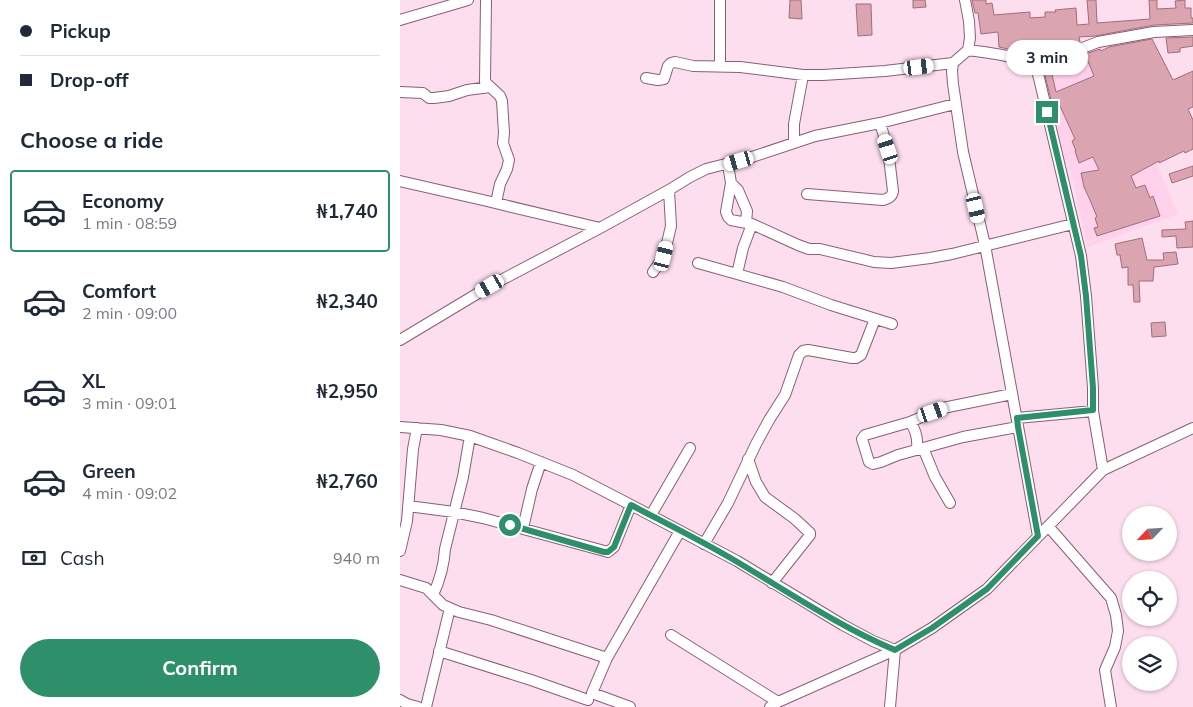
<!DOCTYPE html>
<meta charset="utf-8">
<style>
:root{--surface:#fff;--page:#f6f6f7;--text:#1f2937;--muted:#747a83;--line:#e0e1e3;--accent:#2e906a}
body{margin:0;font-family:Mulish,sans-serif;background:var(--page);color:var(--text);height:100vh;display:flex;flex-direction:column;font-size:19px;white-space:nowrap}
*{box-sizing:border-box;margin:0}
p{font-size:16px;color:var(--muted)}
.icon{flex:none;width:28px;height:28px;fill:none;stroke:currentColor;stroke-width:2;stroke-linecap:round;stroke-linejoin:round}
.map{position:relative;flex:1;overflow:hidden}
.sheet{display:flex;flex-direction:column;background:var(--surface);width:400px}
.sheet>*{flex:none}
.top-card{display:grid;align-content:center;height:110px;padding:0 20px;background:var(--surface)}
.needle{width:32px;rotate:245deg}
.tools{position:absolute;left:722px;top:506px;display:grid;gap:10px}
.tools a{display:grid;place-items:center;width:55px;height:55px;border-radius:50%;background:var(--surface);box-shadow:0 1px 4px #0004;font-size:25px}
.end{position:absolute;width:22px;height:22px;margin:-11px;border:6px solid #2e906a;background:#fff;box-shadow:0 0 0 2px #fff}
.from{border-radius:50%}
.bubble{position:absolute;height:35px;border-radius:18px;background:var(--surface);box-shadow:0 1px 4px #0004;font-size:16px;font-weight:700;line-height:35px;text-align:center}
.car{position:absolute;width:15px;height:30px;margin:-15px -8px;border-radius:6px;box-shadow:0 0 4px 1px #0007;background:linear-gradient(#fff 24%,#345 0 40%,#fff 0 76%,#345 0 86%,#fff 0)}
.top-card b{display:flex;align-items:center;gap:18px;height:48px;font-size:19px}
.top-card b+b{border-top:1px solid var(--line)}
.top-card i{width:12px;height:12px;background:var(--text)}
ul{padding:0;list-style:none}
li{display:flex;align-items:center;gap:15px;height:82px;margin:0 10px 8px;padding:0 10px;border:2px solid transparent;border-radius:5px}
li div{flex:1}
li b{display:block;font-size:19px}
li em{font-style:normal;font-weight:700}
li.selected{border-color:var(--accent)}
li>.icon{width:45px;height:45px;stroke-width:1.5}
h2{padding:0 20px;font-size:22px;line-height:60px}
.pay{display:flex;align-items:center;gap:12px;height:55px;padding:0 20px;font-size:19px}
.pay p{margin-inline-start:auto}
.primary-button{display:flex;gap:10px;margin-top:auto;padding:10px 20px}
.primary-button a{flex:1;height:58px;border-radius:30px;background:var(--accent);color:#fff;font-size:20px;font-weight:700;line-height:58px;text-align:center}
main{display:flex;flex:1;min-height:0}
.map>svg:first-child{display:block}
</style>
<main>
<section class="sheet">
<div class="top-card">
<b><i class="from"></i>Pickup</b>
<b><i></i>Drop-off</b>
</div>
<h2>Choose a ride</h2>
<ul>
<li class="selected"><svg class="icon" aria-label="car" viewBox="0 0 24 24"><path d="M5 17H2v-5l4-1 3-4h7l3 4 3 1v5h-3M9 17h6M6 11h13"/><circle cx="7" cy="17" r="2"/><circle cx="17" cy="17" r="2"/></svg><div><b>Economy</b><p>1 min · 08:59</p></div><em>₦1,740</em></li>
<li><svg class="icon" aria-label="car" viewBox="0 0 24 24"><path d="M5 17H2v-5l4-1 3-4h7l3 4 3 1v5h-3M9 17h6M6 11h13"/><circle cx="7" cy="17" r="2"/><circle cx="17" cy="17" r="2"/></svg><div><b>Comfort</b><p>2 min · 09:00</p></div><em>₦2,340</em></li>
<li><svg class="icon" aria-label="car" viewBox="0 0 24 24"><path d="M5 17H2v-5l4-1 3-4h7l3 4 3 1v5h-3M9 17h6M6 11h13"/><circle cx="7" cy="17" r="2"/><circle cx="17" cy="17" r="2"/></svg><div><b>XL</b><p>3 min · 09:01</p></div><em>₦2,950</em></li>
<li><svg class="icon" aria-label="car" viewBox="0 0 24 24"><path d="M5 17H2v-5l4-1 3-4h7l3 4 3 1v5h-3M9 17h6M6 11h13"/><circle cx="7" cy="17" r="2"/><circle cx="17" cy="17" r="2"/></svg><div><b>Green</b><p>4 min · 09:02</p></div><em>₦2,760</em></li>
</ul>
<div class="pay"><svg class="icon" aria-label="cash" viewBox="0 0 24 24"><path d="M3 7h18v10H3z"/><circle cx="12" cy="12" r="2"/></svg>Cash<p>940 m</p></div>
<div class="primary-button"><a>Confirm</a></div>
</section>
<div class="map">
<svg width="793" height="707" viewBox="0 0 793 707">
<rect width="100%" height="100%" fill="#fddeef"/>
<path fill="#ffd1eb" d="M705,44L778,214L688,247L668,160L663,161L647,112L656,109L645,65Z"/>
<path fill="#dba4b1" stroke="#a06d79" d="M390,0H401L402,19L389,18Z
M513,0H525L526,7L513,8Z
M572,0H586V4L592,3L594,15L630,12V18L645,17V12H656L655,10L676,8L677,25L689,24L687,0H696L697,23L750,19L749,0H757V9L776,8L775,1L785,0V8H791V18H793V23L754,25L695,36L679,37L680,42L659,50L641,52V51L625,54L623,53L622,48L608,49L599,47L598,32L581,34L578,13H575Z
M456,4H471L472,35L458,36Z
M793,37V46L780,48V52L768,53L766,38Z
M752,39L773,80L793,71V107L788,109L793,120V149L785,153L784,151L759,163V161L731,176L736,188L745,185L750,198L753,196L760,216L697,236L694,228L698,227L695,218L697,217L690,200L684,187L681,173L699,170L693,157L679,163L675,151H676L672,141L675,139L660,106L653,107L644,72L651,70L656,92L694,76L685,54L700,49L701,51L709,47Z
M793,166V176L772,183L769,174Z
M793,221V247L777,248L776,236L762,237V230L786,229L785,222Z
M742,238L747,260H764L763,253L776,252L778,264L754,267L753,281H739L740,302H734L733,285H728V267L722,268L720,255H717L715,244Z
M765,322L766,336L752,337L751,323Z"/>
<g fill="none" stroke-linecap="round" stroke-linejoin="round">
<defs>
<path id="minor" d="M86,0L85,82L100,96L102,101L104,133L103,143L109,160L107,169L100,184L96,203
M320,0V66
M0,20L68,0
M568,50C583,52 624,56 634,67C637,70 638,75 639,78L681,256L686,296L693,388V411L703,470
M553,63L552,71L553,84L563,152L585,245L638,536
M634,67L698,42L754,32L793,30
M246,78L258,80L264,79L268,66L271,63L275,62L293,66L340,67L403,75H423L485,71L553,63L568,50L570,38L569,21L565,0
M0,92L23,93L29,98H34L49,96L67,90L90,87
M394,143V124L403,75
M328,164L331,183L338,190L347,211L346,223
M0,181L87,201L200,228
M331,183L326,212L328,217L331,220L352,224L398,245L409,249H420L474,262L491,263L530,258L552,254L673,224
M407,194L483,200C489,198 492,197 493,191L488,149L480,123
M298,263L383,287L431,305L492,324
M253,272L264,256L271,226L269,190
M337,274L343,248L352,224
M0,340L90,286L200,228L269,190L290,177L306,169L349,158L415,136L480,123L555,104
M612,394L543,408L510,422L465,435L462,439L469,462L473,464L481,462L498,455L563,437L618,427
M617,418L693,411
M510,422C516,430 518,439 517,449
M0,427L41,430L70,436L118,453L173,475L231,505L337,561L443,625L473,641L495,650
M523,448L535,477L550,503
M348,459L356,482L365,497L395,519L410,533V535L372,583
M8,506L54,512L83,518L208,552L214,547L231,505
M251,515L290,448
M648,526L711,598L716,615L718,631L715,647L705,670L711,707
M123,528L132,489L141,462
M304,544L328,503L356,444L369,420L385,395L399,355L403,351L408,350L452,358H456L461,355L475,319
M0,551L7,521L13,449L17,428
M0,580L26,588L43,605L59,612L91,620L207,658
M33,595C40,580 44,565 45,549L63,477L70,436
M271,635L378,702
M39,651L131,680L188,700
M0,700L7,704L18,707
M26,707L50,608
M230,707L192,693L207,658L280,531
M370,707L378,702L495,650L532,628L587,589L703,470L793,428
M490,707L495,650"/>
</defs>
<use href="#minor" stroke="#895e77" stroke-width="12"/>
<use href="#minor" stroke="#fff" stroke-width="10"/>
</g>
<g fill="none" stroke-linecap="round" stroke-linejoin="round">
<path stroke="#2e906a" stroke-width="6" d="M110,525L204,552H208L214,547L231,505C267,524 304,542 339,563C390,593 440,627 495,650L532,628L587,589L638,536L618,427L617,418L693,410V388L686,296L681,256L647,112"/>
</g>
</svg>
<div class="tools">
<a><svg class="needle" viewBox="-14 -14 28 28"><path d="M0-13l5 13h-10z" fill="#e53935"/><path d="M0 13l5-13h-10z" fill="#747a83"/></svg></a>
<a><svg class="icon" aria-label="locate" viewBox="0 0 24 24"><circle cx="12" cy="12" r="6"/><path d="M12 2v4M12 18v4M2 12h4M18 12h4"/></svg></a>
<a><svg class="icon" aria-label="layers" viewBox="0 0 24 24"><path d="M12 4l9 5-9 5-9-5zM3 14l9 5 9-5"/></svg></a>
</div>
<i class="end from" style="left:110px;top:525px"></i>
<i class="end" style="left:647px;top:112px"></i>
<div class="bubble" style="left:606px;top:40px;width:82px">3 min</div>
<i class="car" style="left:519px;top:67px;rotate:83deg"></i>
<i class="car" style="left:488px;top:149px;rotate:342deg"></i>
<i class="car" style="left:339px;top:161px;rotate:254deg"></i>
<i class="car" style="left:576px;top:208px;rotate:167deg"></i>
<i class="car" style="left:264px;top:256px;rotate:14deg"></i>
<i class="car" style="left:90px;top:286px;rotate:240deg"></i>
<i class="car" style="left:533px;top:412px;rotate:71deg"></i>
</div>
</main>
